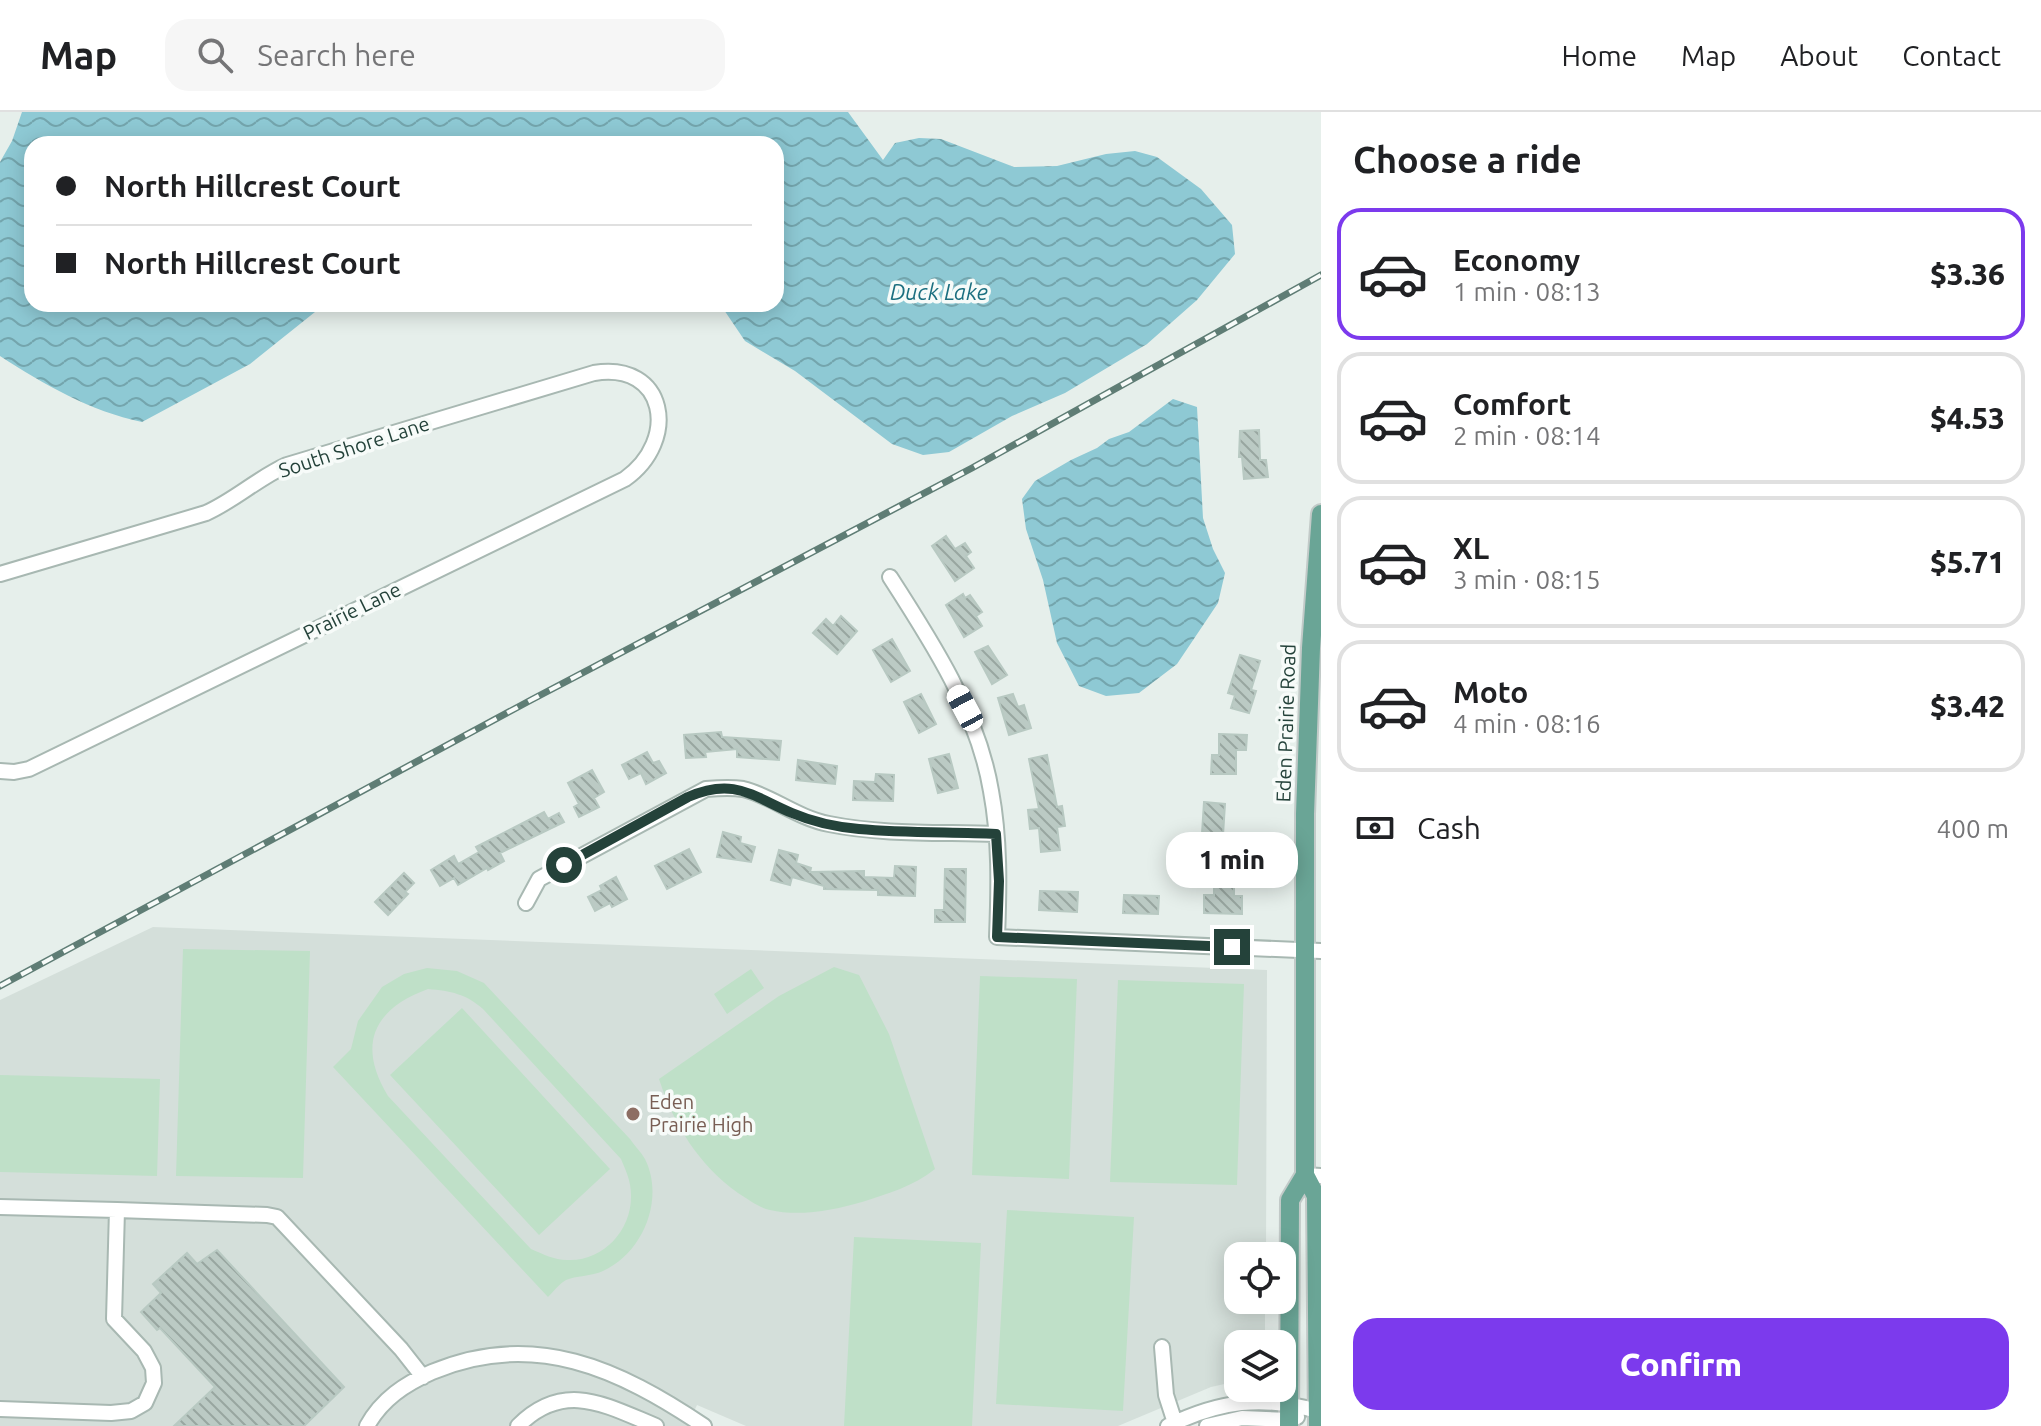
<!DOCTYPE html>
<meta charset="utf-8">
<style>
:root{--surface:#fff;--page:#f6f6f6;--text:#202124;--muted:#757577;--line:#e0e0e0;--accent:#7c3aed}
body{margin:0;font-family:Ubuntu,sans-serif;background:var(--page);color:var(--text);height:100vh;display:flex;flex-direction:column;font-size:30px;white-space:nowrap}
*{box-sizing:border-box;margin:0}
p{font-size:26px;color:var(--muted)}
.icon{flex:none;width:44px;height:44px;fill:none;stroke:currentColor;stroke-width:2;stroke-linecap:round;stroke-linejoin:round}
.map{position:relative;flex:1;overflow:hidden}
.sheet{display:flex;flex-direction:column;background:var(--surface);width:720px}
.sheet>*{flex:none}
.top-card{position:absolute;left:24px;top:24px;width:760px;height:176px;border-radius:24px;box-shadow:0 4px 20px #0003;display:grid;align-content:center;height:176px;padding:0 32px;background:var(--surface)}
.fabs{position:absolute;left:1224px;top:1130px;display:grid;gap:16px}
.fabs a{display:grid;place-items:center;width:72px;height:72px;border-radius:16px;background:var(--surface);box-shadow:0 4px 20px #0003;font-size:40px}
.end{position:absolute;width:36px;height:36px;margin:-18px;border:10px solid #24423a;background:#fff;box-shadow:0 0 0 4px #fff}
.from{border-radius:50%}
.bubble{position:absolute;height:56px;border-radius:24px;background:var(--surface);box-shadow:0 4px 20px #0003;font-size:26px;font-weight:800;line-height:56px;text-align:center}
.car{position:absolute;width:24px;height:48px;margin:-24px -12px;border-radius:10px;box-shadow:0 0 6px 2px #0007;background:linear-gradient(#fff 24%,#345 0 40%,#fff 0 76%,#345 0 86%,#fff 0)}
.top-card b{display:flex;align-items:center;gap:28px;height:76px;font-size:30px}
.top-card b+b{border-top:2px solid var(--line)}
.top-card i{width:20px;height:20px;background:var(--text)}
ul{padding:0;list-style:none}
li{display:flex;align-items:center;gap:24px;height:132px;margin:0 16px 12px;padding:0 16px;border:4px solid var(--line);border-radius:24px}
li div{flex:1}
li b{display:block;font-size:30px}
li em{font-style:normal;font-weight:800}
li.selected{border-color:var(--accent)}
li>.icon{width:72px;height:72px;stroke-width:1.5}
h2{padding:0 32px;font-size:36px;line-height:96px}
.pay{display:flex;align-items:center;gap:20px;height:88px;padding:0 32px;font-size:30px}
.pay p{margin-inline-start:auto}
.primary-button{display:flex;gap:16px;margin-top:auto;padding:16px 32px}
.primary-button a{flex:1;height:92px;border-radius:24px;background:var(--accent);color:#fff;font-size:32px;font-weight:800;line-height:92px;text-align:center}
header{display:flex;align-items:center;gap:48px;box-sizing:border-box;height:112px;padding:0 40px;background:var(--surface);border-bottom:2px solid var(--line)}
header strong{font-size:38px}
nav{display:flex;gap:44px;margin-inline-start:auto;font-size:28px}
.search{width:560px;height:72px;background:var(--page);display:flex;align-items:center;gap:20px;box-sizing:border-box;padding:0 28px;border-radius:24px;color:var(--muted);font-size:30px}
main{display:flex;flex:1;min-height:0}
.map>svg:first-child{display:block}
</style>
<header>
<strong>Map</strong>
<div class="search"><svg class="icon" aria-label="search" viewBox="0 0 24 24"><circle cx="10" cy="10" r="6"/><path d="M15 15l6 6"/></svg>Search here</div>
<nav><a>Home</a><a>Map</a><a>About</a><a>Contact</a></nav>
</header>
<main>
<div class="map">
<svg width="1321" height="1314" viewBox="0 0 1321 1314">
<defs>
<pattern id="water-waves" width="16" height="10" patternUnits="userSpaceOnUse" patternTransform="scale(2)"><rect width="16" height="10" fill="#8ec9d4"/><path d="M0 5q4-4 8 0t8 0" fill="none" stroke="#74a5ad"/></pattern>
<pattern id="building-back-hatch" width="6" height="6" patternUnits="userSpaceOnUse" patternTransform="scale(2)"><rect width="6" height="6" fill="#bbcac4"/><path d="M-1 5l2 2M0 0l6 6M5-1l2 2" fill="none" stroke="#98a6a0"/></pattern>
</defs>
<rect width="100%" height="100%" fill="#e6efeb"/>
<path fill="#d4dfda" d="M153,815L1267,858L1266,1144H1238V1188H1265V1232H1238V1269L1211,1275L1118,1314H746L697,1293L687,1314H0V888Z"/>
<path fill="#bfe0c8" fill-rule="evenodd" d="M183,837L310,839L303,1066L176,1064Z
M834,855L859,863L889,922L935,1057C914,1074 887,1082 862,1090C835,1098 799,1105 770,1098C759,1096 748,1087 738,1081C698,1052 674,1013 659,967L779,884Z
M427,856L457,859L484,871L630,1027C634,1033 641,1040 645,1047C665,1087 643,1141 603,1159C592,1164 575,1164 566,1168C560,1171 553,1180 548,1185L333,955L351,937L358,909L382,875L404,862ZM428,877C451,879 466,882 483,897L621,1047C626,1059 631,1069 631,1083C632,1118 603,1150 567,1148C554,1148 543,1142 531,1137L388,984C357,933 373,897 428,877Z
M751,857L764,876L727,902L714,882Z
M980,864L1077,867L1069,1067L972,1063Z
M1118,868L1244,872L1237,1073L1110,1070Z
M462,896L610,1057L539,1123L390,963Z
M0,963L160,967L157,1064L0,1060Z
M1007,1098L1134,1105L1123,1299L996,1292Z
M854,1125L981,1131L972,1314H844Z"/>
<path fill="url(#water-waves)" d="M22,0H848L883,48L895,31L919,26L941,27L1014,55L1057,54L1106,42L1135,39L1157,45L1201,77L1232,113L1235,142L1197,188L1147,232L1065,281L1012,304L949,340L923,343L892,332L795,259L745,229L720,192H776V32H32V192H331L320,196L250,252L142,310C90,299 45,273 0,244V50L12,29Z
M1173,287L1197,295L1203,406L1213,437L1225,461L1218,491L1177,552L1139,581L1106,584L1079,574L1057,531L1043,468L1026,417L1022,387L1035,369L1071,348L1097,336L1109,327L1129,320Z"/>
<path fill="url(#building-back-hatch)" stroke="#b8c9c2" stroke-width="2" d="M1259,318L1260,348H1266L1268,365L1244,367L1242,345H1239L1240,319Z
M946,424L955,437L965,431L971,440L966,444L974,456L955,469L932,434Z
M963,482L965,486L970,483L982,500L976,504L982,514L964,525L946,493Z
M841,504L857,519L837,542L813,521L826,507L833,514Z
M892,527L910,559L891,570L873,538Z
M988,534L1007,563L992,572L975,540Z
M1240,543L1260,549L1251,578L1256,579L1249,601L1231,596L1235,583L1228,581Z
M921,582L936,612L919,621L904,590Z
M1013,582L1018,595L1024,593L1031,616L1009,623L998,586Z
M721,620L722,625L781,629L779,648L737,645V637L705,640L706,645L686,646L684,623Z
M1219,622L1247,623L1246,638H1236V662H1211L1212,643H1219Z
M647,640L653,651L659,649L666,661L646,672L641,661L629,667L622,653Z
M949,642L958,676L938,681L929,647Z
M1047,643L1057,695L1062,694L1065,714L1057,715L1060,738L1041,740L1039,716L1030,717L1028,698L1039,697L1029,647Z
M798,648L837,654L835,672L796,668Z
M592,658L604,680L594,686L599,695L579,705L574,695L579,692L568,671Z
M876,662L894,663L893,689L853,688L854,669L875,670Z
M1204,690L1225,692L1223,723H1228L1227,739L1201,737Z
M544,700L548,707L559,701L564,710L500,741L504,749L488,758L487,756L458,773L454,766L440,774L431,758L454,744L458,752L479,740L476,735Z
M723,720L741,725L740,731L755,735L751,750L717,745Z
M689,737L701,760L667,777L655,754Z
M779,738L798,743L796,751L811,756L810,760L864,759V765L894,766L895,754L916,755L915,784L878,783V778L824,777V774L792,765L790,773L771,768Z
M945,757H966L965,810H935V798H944Z
M404,761L414,771L405,780L408,782L388,803L375,790Z
M616,765L627,787L612,795L610,791L595,799L588,785L602,778L600,774Z
M1214,774L1234,775V784H1242V802L1204,801V783H1214Z
M1040,779L1078,780L1077,800L1039,798Z
M1124,783L1159,784L1158,802L1123,801Z
M217,1138L344,1275L304,1314H174L215,1275L160,1216L157,1218L141,1200L161,1181L153,1172L187,1141L197,1152Z"/>
<g fill="none" stroke-linecap="round" stroke-linejoin="round">
<defs>
<path id="minor" d="M0,462L206,401C235,388 258,366 287,353L594,261C666,249 680,328 625,367L29,657L14,660L0,659
M890,465C932,530 978,601 991,679C1000,727 999,776 997,825L1321,839
M526,791L539,767L706,677C718,676 730,675 743,677C770,683 797,706 829,712C883,723 941,720 996,722
M1305,1063L1321,1064
M0,1095L117,1098L114,1207L144,1239L153,1256L154,1271L145,1291L131,1299L111,1301L0,1297
M117,1098L267,1103L277,1105L401,1237L423,1265
M1162,1235L1166,1283L1176,1314
M367,1314C382,1287 405,1272 432,1260C534,1217 619,1257 704,1314
M518,1314C564,1268 605,1293 656,1314
M1168,1314C1219,1289 1262,1283 1317,1299
M1207,1314L1242,1306L1289,1308L1297,1305"/>
<path id="major" d="M1289,1314L1290,1088L1305,1063
M1318,1314L1316,1084L1305,1063V702L1311,536L1321,402"/>
</defs>
<use href="#minor" stroke="#a8b8b2" stroke-width="18"/>
<use href="#major" stroke="#c2cac8" stroke-width="22"/>
<use href="#minor" stroke="#fff" stroke-width="14"/>
<use href="#major" stroke="#6aa596" stroke-width="18"/>
<defs>
<path id="rail" d="M0,874L531,588L972,356L1321,163"/>
</defs>
<use href="#rail" stroke="#5f7d75" stroke-width="7"/>
<use href="#rail" stroke="#f7fbf9" stroke-width="4" stroke-dasharray="12" stroke-linecap="butt"/>
</g>
<g fill="none" stroke-linecap="round" stroke-linejoin="round">
<path stroke="#24423a" stroke-width="10" d="M564,753L688,685C734,665 752,684 792,701C813,710 837,715 859,717C904,721 950,720 996,722L999,769L997,825L1232,835"/>
</g>
<circle fill="#8d6e63" stroke="#f7fbf9" stroke-width="3" cx="633" cy="1002" r="8"/>
<g text-anchor="middle" stroke-width="7" stroke-linejoin="round" paint-order="stroke">
<g font-size="20" fill="#24423a" stroke="#f7fbf9">
<text transform="translate(354 335) rotate(-18)" y="7">South Shore Lane</text>
<text transform="translate(352 499) rotate(-26)" y="7">Prairie Lane</text>
<text transform="translate(1286 611) rotate(-88)" y="7">Eden Prairie Road</text>
</g>
<g font-size="20" fill="#785e54" stroke="#f7fbf9" text-anchor="start">
<text x="649" y="997">Eden<tspan x="649" dy="23">Prairie High</tspan></text>
</g>
<g font-size="22" font-style="italic" fill="#1c6f80" stroke="#f7fbf9">
<text x="939" y="188">Duck Lake</text>
</g>
</g>
</svg>
<div class="fabs">
<a><svg class="icon" aria-label="locate" viewBox="0 0 24 24"><circle cx="12" cy="12" r="6"/><path d="M12 2v4M12 18v4M2 12h4M18 12h4"/></svg></a>
<a><svg class="icon" aria-label="layers" viewBox="0 0 24 24"><path d="M12 4l9 5-9 5-9-5zM3 14l9 5 9-5"/></svg></a>
</div>
<i class="end from" style="left:564px;top:753px"></i>
<i class="end" style="left:1232px;top:835px"></i>
<div class="bubble" style="left:1166px;top:720px;width:132px">1 min</div>
<i class="car" style="left:965px;top:596px;rotate:332deg"></i>
<div class="top-card">
<b><i class="from"></i>North Hillcrest Court</b>
<b><i></i>North Hillcrest Court</b>
</div>
</div>
<section class="sheet">
<h2>Choose a ride</h2>
<ul>
<li class="selected"><svg class="icon" aria-label="car" viewBox="0 0 24 24"><path d="M5 17H2v-5l4-1 3-4h7l3 4 3 1v5h-3M9 17h6M6 11h13"/><circle cx="7" cy="17" r="2"/><circle cx="17" cy="17" r="2"/></svg><div><b>Economy</b><p>1 min · 08:13</p></div><em>$3.36</em></li>
<li><svg class="icon" aria-label="car" viewBox="0 0 24 24"><path d="M5 17H2v-5l4-1 3-4h7l3 4 3 1v5h-3M9 17h6M6 11h13"/><circle cx="7" cy="17" r="2"/><circle cx="17" cy="17" r="2"/></svg><div><b>Comfort</b><p>2 min · 08:14</p></div><em>$4.53</em></li>
<li><svg class="icon" aria-label="car" viewBox="0 0 24 24"><path d="M5 17H2v-5l4-1 3-4h7l3 4 3 1v5h-3M9 17h6M6 11h13"/><circle cx="7" cy="17" r="2"/><circle cx="17" cy="17" r="2"/></svg><div><b>XL</b><p>3 min · 08:15</p></div><em>$5.71</em></li>
<li><svg class="icon" aria-label="car" viewBox="0 0 24 24"><path d="M5 17H2v-5l4-1 3-4h7l3 4 3 1v5h-3M9 17h6M6 11h13"/><circle cx="7" cy="17" r="2"/><circle cx="17" cy="17" r="2"/></svg><div><b>Moto</b><p>4 min · 08:16</p></div><em>$3.42</em></li>
</ul>
<div class="pay"><svg class="icon" aria-label="cash" viewBox="0 0 24 24"><path d="M3 7h18v10H3z"/><circle cx="12" cy="12" r="2"/></svg>Cash<p>400 m</p></div>
<div class="primary-button"><a>Confirm</a></div>
</section>
</main>
